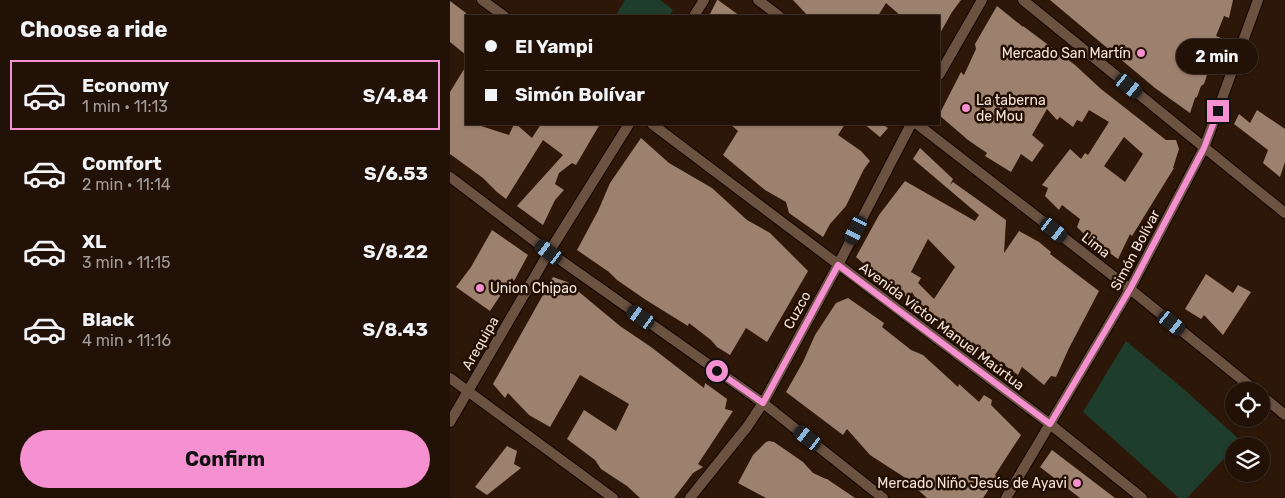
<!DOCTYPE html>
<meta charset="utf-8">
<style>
:root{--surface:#221106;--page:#2a1a10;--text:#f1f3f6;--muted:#a29d9b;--line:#3f3128;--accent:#f590d1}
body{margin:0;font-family:Rubik,sans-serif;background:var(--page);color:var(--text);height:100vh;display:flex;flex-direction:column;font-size:19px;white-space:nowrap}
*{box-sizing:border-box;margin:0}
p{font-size:16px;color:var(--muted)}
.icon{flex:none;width:28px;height:28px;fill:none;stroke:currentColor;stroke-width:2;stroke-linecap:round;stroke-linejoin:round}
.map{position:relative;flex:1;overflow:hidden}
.panel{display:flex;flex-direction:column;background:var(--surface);width:450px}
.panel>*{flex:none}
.top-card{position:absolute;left:15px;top:15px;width:475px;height:110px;border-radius:0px;box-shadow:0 1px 4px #0004,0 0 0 1px var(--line);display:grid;align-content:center;height:110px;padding:0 20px;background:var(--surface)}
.controls{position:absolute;left:775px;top:382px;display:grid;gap:10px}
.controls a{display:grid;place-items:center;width:45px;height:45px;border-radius:50%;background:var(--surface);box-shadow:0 1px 4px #0004,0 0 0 1px var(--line);font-size:25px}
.end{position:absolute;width:22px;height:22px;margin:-11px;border:6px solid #f590d1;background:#111;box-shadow:0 0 0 2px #111}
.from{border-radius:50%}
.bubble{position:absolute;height:35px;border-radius:18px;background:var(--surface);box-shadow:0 1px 4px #0004,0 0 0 1px var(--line);font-size:16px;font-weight:700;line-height:35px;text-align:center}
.car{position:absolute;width:15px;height:30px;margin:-15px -8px;border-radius:6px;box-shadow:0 0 4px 1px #0007;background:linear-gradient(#222 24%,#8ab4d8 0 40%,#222 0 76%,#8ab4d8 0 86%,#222 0)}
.top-card b{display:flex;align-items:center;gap:18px;height:48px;font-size:19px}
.top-card b+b{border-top:1px solid var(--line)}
.top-card i{width:12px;height:12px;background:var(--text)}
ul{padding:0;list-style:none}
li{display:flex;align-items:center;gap:15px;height:70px;margin:0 10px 8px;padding:0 10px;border:2px solid transparent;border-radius:0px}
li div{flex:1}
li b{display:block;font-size:19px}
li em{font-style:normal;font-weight:700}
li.selected{border-color:var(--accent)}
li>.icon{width:45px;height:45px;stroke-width:1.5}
h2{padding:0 20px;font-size:22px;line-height:60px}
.cta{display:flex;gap:10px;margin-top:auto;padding:10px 20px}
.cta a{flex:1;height:58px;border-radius:30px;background:var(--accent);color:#111;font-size:20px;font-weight:700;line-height:58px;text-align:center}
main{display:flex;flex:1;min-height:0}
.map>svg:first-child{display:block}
</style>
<main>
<section class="panel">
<h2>Choose a ride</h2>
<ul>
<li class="selected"><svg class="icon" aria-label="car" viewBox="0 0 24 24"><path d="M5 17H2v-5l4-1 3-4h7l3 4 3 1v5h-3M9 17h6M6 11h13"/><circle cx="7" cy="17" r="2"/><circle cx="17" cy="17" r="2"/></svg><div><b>Economy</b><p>1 min · 11:13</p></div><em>S/4.84</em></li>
<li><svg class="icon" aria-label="car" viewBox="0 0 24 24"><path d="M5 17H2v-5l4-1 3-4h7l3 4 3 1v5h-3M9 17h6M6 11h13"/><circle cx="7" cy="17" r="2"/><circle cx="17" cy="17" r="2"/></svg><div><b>Comfort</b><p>2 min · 11:14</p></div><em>S/6.53</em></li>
<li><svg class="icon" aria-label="car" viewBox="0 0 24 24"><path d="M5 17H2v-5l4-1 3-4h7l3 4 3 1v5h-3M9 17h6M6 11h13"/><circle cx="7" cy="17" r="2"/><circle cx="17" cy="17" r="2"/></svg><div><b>XL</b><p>3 min · 11:15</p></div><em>S/8.22</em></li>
<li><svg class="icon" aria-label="car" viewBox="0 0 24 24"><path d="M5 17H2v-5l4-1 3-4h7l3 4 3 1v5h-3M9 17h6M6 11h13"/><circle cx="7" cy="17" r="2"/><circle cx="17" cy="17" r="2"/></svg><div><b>Black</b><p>4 min · 11:16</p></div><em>S/8.43</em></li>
</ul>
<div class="cta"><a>Confirm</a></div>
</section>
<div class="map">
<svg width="835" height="498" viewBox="0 0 835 498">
<rect width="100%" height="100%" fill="#2d1708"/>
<path fill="#1e3d2b" d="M175,0H210L223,10L219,16H167L166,15Z
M676,341L736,391L791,441L784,446V448L737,498H729L633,412Z"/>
<path fill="#9d816f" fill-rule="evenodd" d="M267,0H268L290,16H259Z
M343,0H511L502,12L489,35V16H451L436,3L428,16H358Z
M600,0H783L779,18L774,16L766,36L771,38L766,48L754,84L751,86L747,97L745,98L740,113L705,88Z
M0,1L16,13V55L0,42Z
M547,6L573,27V26L625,65L651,89L716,140H726L729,149L723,168H724L682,236L680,234L668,259L642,240L641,241L627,227L630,219L612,205L609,210L595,196L598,188L592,185L620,149L631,159L635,153L638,155L659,122L639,110L632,122L627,120L623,127L610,117L607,120L597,109L582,135L594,145L582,162L571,154L561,172L535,156L537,153L518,140L489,115L511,72L514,75L526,49L525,44ZM674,137L693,154L675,182L654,166Z
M16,66V124H25L59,135L64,124H66L82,138L91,124H150L126,165L122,163L109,173L105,184L114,190L105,200L93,225L67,206L113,155L93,140L56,199L47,192L33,178L0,154V92Z
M807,110L835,129V162L830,177L813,163L818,150L784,124L789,114L800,123Z
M280,124H395L388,135L411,151L420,161L414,169L396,206L380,224L373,237L339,213L336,202L315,190L273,155L288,131Z
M414,124H432L438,128L430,137Z
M191,138L219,163L262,188L297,220L320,233L358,271L317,342L296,328L280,355L267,347L261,340L239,323L238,326L196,300L167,280L159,272L127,250L148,211L160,183Z
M470,148L503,179L500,185L503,182L556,220L554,253L569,231L589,242L601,252L600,254L649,291L619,348L606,377L601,376L594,385L572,367L568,375L542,356L540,359L523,342L521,345L475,314L462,292L458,298L437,284L406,257L429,215L455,181L525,221L529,215L463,159ZM478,239L505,267L484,299L468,283L471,278L461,272Z
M42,230L78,255L64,281L62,278L40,311L6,287L21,267Z
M756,274L783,293L788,285L801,292L773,335L754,315L751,319L735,309Z
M103,277L117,282L170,326L201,347L254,388L255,383L277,399L275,409L283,411L248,464L253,467L243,473L224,498H190L177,486L151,469L145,460L117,439L134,410L166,431L179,404L130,375L100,427L79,415L58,393L55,398L43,384Z
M398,298L434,323L432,327L461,350L473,355L508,387L509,384L529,402L534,395L542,400L541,405L571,435L545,475L547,477L533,498H477L454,477L420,455L397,429L393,435L336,392L353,362L365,335L386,303Z
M319,441L324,442L353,462L363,473L376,479H377L405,498H316L288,483L303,455L316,442Z
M57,446L67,451L64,464L71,468L37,495L25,487Z
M602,450L665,498H630L590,467Z"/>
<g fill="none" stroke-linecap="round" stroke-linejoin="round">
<defs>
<path id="minor" d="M32,0L54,16
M308,0L329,16
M573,0L835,213
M244,16L254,0
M489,75L532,0
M202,124L600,424L692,498
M467,124L680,289L806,391
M0,177L99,252L313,403L433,498
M0,378L163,498
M811,395L835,415
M0,422L99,252L179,124
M240,498L297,427L313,403L388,265L461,124
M556,498L680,289L754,148L808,0"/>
</defs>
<use href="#minor" stroke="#140300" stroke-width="12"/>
<use href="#minor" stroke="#6b5241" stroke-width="10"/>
</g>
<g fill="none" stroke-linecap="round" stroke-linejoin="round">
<path stroke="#f590d1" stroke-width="6" d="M267,371L313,403L388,265L600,424L680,289L754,148L768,111"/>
</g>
<g fill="#f590d1" stroke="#230e02" stroke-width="2">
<circle cx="691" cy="53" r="5"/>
<circle cx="516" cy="108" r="5"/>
<circle cx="30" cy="288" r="5"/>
<circle cx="627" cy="483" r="5"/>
</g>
<g text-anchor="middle" stroke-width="5" stroke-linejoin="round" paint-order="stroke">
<g font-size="14" fill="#f4e4db" stroke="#230e02" text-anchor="end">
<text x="681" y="58">Mercado San Martín</text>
<text x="526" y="105" text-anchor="start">La taberna<tspan x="526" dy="16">de Mou</tspan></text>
<text x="40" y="293" text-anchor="start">Union Chipao</text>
<text x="617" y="488">Mercado Niño Jesús de Ayavi</text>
</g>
<g font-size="14" fill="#f4e4db" stroke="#230e02">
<text transform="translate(646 245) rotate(38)" y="5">Lima</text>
<text transform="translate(685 250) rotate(-62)" y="5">Simón Bolívar</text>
<text transform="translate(347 310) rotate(-61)" y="5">Cuzco</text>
<text transform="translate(492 326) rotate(37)" y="5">Avenida Víctor Manuel Maúrtua</text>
<text transform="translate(30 343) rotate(-60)" y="5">Arequipa</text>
</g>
</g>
</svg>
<div class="controls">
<a><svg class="icon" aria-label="locate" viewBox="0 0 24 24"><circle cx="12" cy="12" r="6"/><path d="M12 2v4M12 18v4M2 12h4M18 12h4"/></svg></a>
<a><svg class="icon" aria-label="layers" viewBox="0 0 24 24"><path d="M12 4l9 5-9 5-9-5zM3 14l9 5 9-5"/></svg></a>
</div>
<i class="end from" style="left:267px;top:371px"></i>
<i class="end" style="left:768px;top:111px"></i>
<div class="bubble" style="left:726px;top:39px;width:82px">2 min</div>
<i class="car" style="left:679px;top:86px;rotate:129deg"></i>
<i class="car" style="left:406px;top:230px;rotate:207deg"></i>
<i class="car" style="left:604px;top:230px;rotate:128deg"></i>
<i class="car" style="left:99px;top:252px;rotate:307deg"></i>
<i class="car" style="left:191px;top:317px;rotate:305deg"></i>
<i class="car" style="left:722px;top:323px;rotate:129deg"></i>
<i class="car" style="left:358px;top:438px;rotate:308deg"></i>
<div class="top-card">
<b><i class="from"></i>El Yampi</b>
<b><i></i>Simón Bolívar</b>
</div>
</div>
</main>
